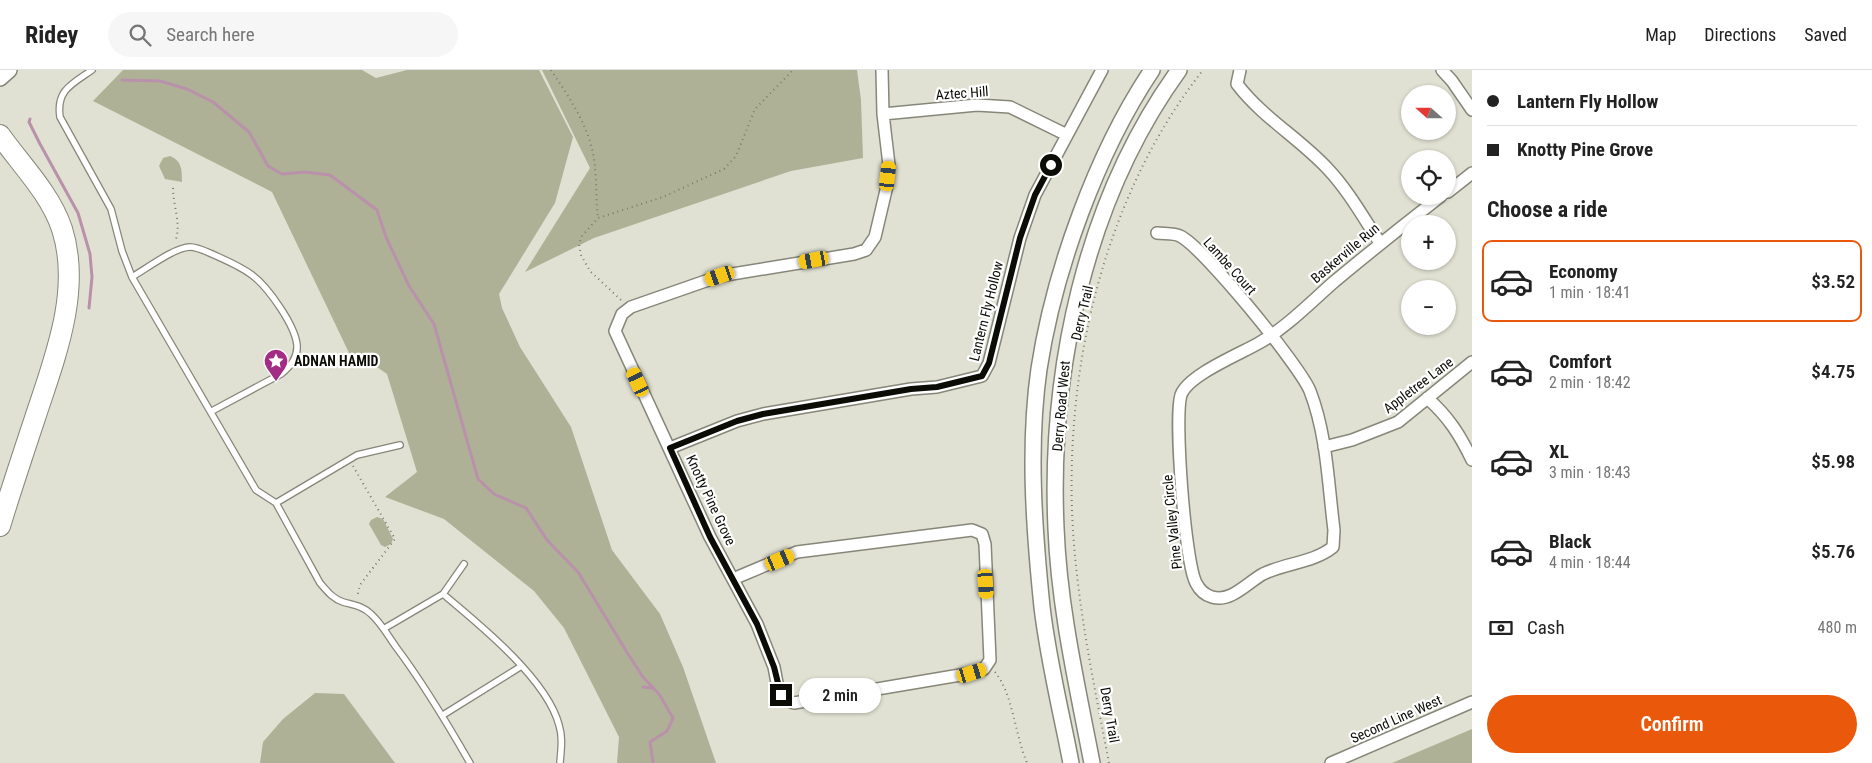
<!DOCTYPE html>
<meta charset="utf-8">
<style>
:root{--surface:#fff;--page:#f6f6f6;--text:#222;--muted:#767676;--line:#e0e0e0;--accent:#ea580c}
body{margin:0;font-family:"Roboto Condensed",sans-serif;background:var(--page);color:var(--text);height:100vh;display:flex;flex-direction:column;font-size:19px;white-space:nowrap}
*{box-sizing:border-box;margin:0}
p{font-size:16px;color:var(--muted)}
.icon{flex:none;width:28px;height:28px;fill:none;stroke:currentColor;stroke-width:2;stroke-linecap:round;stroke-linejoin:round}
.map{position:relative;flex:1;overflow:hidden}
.side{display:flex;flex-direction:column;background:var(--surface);width:400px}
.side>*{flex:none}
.hud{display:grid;align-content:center;height:110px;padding:0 15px;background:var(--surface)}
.needle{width:32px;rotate:291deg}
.controls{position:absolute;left:1401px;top:15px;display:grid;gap:10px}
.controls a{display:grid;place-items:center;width:55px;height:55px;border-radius:50%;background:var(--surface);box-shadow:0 1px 4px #0004;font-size:25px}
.end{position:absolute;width:22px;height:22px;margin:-11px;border:6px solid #0c0c07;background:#fff;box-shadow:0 0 0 2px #fff}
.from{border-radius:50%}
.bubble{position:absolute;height:35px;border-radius:18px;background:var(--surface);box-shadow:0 1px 4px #0004;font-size:16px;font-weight:600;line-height:35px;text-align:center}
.car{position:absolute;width:15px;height:30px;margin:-15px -8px;border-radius:6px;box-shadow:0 0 4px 1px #0007;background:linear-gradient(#f5c518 24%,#345 0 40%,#f5c518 0 76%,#345 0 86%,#f5c518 0)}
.hud b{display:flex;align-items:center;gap:18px;height:48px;font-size:19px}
.hud b+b{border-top:1px solid var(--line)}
.hud i{width:12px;height:12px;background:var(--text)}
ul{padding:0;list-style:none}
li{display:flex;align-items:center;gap:15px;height:82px;margin:0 10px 8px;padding:0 5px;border:2px solid transparent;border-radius:10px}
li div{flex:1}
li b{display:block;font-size:19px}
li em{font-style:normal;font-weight:600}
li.selected{border-color:var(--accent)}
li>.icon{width:45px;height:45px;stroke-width:1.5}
h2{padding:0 15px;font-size:22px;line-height:60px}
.pay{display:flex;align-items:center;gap:12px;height:55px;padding:0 15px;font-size:19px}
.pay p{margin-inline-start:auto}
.button{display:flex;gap:10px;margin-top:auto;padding:10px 15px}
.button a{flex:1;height:58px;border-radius:30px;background:var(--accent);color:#fff;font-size:20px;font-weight:600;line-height:58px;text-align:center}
header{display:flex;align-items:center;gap:30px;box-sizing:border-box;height:70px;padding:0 25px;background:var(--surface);border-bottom:1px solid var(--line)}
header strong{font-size:24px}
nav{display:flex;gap:28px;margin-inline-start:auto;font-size:18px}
.search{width:350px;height:45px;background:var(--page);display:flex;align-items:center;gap:12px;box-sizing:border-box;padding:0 18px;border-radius:28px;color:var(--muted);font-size:19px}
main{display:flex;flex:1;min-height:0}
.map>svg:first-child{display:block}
</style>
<header>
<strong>Ridey</strong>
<div class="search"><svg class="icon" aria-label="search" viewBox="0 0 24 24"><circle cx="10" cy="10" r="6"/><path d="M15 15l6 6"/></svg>Search here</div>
<nav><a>Map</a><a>Directions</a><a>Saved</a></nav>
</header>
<main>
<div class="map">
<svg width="1472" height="693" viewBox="0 0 1472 693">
<rect width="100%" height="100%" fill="#e0e1d2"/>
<path fill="#afb197" d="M123,0H362L376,8L407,0H539L573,67L555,133L499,224L502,238L520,277L571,357L612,480L660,544L683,597L716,693H617L619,667L564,558L534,521L444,449L385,427L417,402L387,304L364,288L351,287L272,122L93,31Z
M542,0H857L861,30L863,88L791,101L594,168L525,202L590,98Z
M170,86C182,91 182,100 182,112L165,109L159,96L163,88Z
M377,447L383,449L393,469L391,474L385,477L381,475L369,454L371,450Z
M315,623L344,624L395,693H260L263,672L283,649Z
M1472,659V693H1392Z"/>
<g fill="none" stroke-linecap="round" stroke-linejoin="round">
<path stroke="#b991aa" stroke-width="3" d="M122,10L160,11L187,19L213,32L249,62L268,96L282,104L305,102L330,105L377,140L386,167L409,216L434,254L478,409L494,424L526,438L547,470L578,502L628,584L643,607L659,624L673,648L667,661L650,672L653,693
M30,49L29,52L40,74L78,143L90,184L92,207L89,238
M643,617L652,618"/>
<defs>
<path id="lane" d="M92,0C72,14 56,20 60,47L111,139L122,181L132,207L256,420L276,433L320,513C327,521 333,529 343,532C353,535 363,536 371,544C382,554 388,566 396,577C424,614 447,653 470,693
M132,207C146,199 175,177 190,177C197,177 205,181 212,184C225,190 240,196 252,205C268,217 295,255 297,275C298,288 290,297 281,304L212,341
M276,433L357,385L400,375
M443,524C479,554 547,609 559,655C563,667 561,680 560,693
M385,558L443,524L464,494
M443,645L520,597"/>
<path id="street" d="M1240,0L1237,14C1262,47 1299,68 1327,98C1348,120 1363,147 1380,173
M1442,0L1452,11L1472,40
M883,44L977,35L1010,37L1067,65
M1448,122L1472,103
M1157,163C1164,164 1174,163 1180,166C1203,177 1300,296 1310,321C1327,365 1328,413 1334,460L1333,477C1313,493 1285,493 1263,504C1248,512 1231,533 1212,527C1205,525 1199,519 1196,513C1185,492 1174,347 1181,325C1188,305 1240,284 1259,273C1287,257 1311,232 1335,211C1370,182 1405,154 1441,126
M1427,328C1448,346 1460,365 1472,390
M1324,377L1352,370L1398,352L1472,292
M670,378L737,351L763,344L911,319L937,317L982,306L989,293L1020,168L1035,125L1102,0
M733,509L797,482L972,460L982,464L985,474L990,590L984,599L972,603L794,633L783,629L778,618L774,597L757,554L710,467L615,261L622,244L631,237L720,206L854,184L866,180L875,167L887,116L889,95L883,44L882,0
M1331,693L1472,632"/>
<path id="secondary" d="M0,8L9,0
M1071,693C1061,641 1048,589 1042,537C1034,459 1028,376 1039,299C1054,201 1097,82 1152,0
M1092,693C1077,615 1059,537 1056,458C1049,301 1085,130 1179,0"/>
<path id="highway" d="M0,65C21,95 50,123 62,159C82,221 54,290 35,348C23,384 11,420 0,456"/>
</defs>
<use href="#lane" stroke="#868779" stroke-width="8"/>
<use href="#street" stroke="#868779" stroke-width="14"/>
<use href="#secondary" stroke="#868779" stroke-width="18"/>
<use href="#highway" stroke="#868779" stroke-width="22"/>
<path stroke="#797a70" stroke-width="2" stroke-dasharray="1 4" stroke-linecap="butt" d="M551,0C567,24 583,47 591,75C598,99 595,124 598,148
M173,118C173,136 182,155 175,172
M621,230L590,201L581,185L579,174L582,166L598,148L663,127L724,99L736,86L755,39L793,0
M353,396L395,469L360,515L357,527
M995,602C1013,624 1015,665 1027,693
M1109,693C1093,609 1075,525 1072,440C1067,287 1107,122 1203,0"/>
<use href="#lane" stroke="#fff" stroke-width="5.5"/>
<use href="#street" stroke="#fff" stroke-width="11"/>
<use href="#secondary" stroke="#fff" stroke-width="15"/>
<use href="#highway" stroke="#fff" stroke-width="20"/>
</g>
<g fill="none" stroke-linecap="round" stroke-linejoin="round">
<path stroke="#0c0c07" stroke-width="6" d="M781,625L774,597L757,554L710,467L670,378L737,351L763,344L911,319L937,317L982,306L989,293L1020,168L1035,125L1051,95"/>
</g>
<defs>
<symbol id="sight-pin" viewBox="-11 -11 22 30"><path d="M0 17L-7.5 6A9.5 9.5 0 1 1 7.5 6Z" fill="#a32c84" stroke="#fff"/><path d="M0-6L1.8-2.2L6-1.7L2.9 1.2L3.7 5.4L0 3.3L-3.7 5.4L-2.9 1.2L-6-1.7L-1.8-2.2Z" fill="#fff"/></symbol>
</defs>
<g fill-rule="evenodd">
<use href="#sight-pin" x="262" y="277" width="28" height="38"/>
</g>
<g text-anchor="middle" stroke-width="4.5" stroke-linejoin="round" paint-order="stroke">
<g font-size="14" fill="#0c0c07" stroke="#fff">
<text transform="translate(962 23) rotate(-4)" y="5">Aztec Hill</text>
<text transform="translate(1345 183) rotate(-40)" y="5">Baskerville Run</text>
<text transform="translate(1230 196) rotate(48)" y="5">Lambe Court</text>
<text transform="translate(986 241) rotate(-76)" y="5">Lantern Fly Hollow</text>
<text transform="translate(1082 243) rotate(-77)" y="5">Derry Trail</text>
<text transform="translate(1418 315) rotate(-37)" y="5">Appletree Lane</text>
<text transform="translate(1061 336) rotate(-85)" y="5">Derry Road West</text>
<text transform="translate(711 430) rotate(65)" y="5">Knotty Pine Grove</text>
<text transform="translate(1172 452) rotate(-96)" y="5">Pine Valley Circle</text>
<text transform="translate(1110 645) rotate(80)" y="5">Derry Trail</text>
<text transform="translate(1396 649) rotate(-24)" y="5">Second Line West</text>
</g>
<g font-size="14" font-weight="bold" fill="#0c0c07" stroke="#fff" text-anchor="start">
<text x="294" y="296">ADNAN HAMID</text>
</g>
</g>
</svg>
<div class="controls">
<a><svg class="needle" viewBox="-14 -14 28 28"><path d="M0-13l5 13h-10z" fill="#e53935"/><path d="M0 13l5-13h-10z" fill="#767676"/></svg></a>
<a><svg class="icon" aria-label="locate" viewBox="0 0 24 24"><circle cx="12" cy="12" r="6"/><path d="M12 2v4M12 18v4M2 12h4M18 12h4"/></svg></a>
<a>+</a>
<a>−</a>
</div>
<i class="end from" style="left:1051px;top:95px"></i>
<i class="end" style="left:781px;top:625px"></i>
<div class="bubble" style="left:799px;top:608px;width:82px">2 min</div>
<i class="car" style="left:888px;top:106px;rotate:6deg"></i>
<i class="car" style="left:814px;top:190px;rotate:260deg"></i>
<i class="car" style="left:720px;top:206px;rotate:251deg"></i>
<i class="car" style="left:638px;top:312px;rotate:335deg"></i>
<i class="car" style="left:780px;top:490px;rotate:67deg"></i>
<i class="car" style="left:986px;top:514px;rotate:176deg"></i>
<i class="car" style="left:972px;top:603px;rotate:73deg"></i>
</div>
<section class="side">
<div class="hud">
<b><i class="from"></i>Lantern Fly Hollow</b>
<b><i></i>Knotty Pine Grove</b>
</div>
<h2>Choose a ride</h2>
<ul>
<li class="selected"><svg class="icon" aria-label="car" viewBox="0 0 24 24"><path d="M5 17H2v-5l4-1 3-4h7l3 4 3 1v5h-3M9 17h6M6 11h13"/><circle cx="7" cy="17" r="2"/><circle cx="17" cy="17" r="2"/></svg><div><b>Economy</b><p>1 min · 18:41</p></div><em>$3.52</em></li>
<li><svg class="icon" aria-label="car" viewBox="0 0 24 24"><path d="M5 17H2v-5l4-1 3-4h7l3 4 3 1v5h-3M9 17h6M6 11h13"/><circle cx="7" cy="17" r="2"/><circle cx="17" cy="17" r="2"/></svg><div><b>Comfort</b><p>2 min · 18:42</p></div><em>$4.75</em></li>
<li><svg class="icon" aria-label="car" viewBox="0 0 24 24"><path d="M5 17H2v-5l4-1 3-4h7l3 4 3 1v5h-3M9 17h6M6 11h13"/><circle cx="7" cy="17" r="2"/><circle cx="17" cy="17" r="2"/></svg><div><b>XL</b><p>3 min · 18:43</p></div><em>$5.98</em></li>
<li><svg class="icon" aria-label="car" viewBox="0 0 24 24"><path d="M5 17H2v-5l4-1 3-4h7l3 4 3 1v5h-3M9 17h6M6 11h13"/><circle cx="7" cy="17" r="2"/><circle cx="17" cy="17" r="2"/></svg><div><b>Black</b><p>4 min · 18:44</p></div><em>$5.76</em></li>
</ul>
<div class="pay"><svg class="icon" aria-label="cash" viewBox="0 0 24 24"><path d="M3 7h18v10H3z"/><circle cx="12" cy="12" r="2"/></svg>Cash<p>480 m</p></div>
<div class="button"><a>Confirm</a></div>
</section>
</main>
